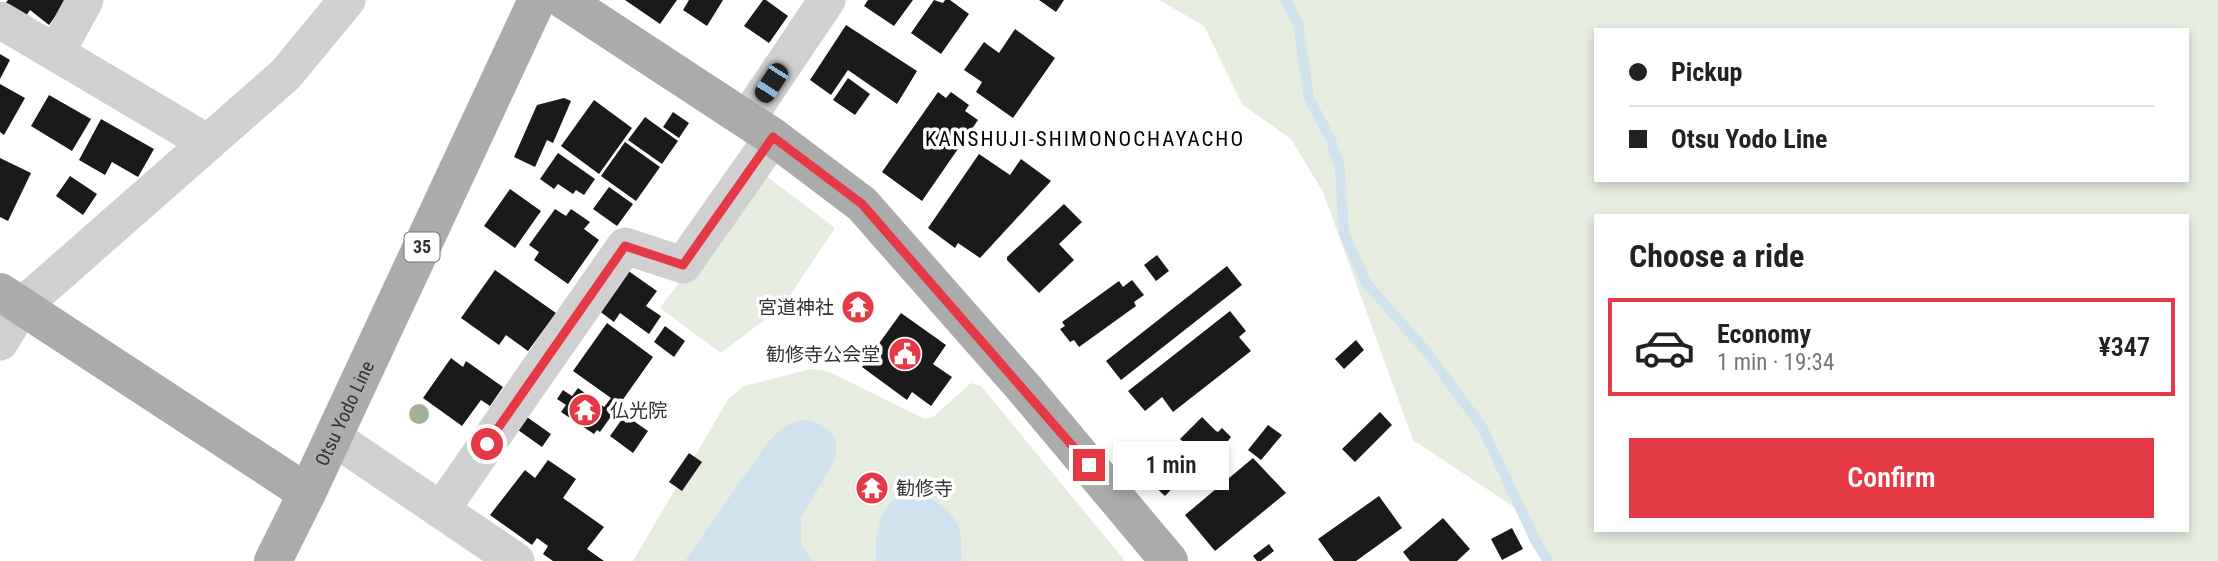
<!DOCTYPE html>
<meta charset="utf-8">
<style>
:root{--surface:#fff;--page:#f2f2f2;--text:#222;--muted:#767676;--line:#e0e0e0;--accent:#e63946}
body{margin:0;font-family:"Roboto Condensed","Noto Sans JP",sans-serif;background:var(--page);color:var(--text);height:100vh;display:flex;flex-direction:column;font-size:26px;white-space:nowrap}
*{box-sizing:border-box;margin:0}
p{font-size:23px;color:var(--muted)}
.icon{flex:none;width:38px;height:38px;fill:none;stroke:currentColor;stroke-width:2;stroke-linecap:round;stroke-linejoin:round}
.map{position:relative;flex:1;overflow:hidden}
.side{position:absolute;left:1594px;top:214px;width:595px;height:318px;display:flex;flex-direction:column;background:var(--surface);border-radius:0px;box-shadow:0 4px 10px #0003}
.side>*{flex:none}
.guide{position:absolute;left:1594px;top:28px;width:595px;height:154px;border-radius:0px;box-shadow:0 4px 10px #0003;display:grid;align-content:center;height:154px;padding:0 35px;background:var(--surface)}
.end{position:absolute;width:32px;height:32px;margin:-16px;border:9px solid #e63946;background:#fff;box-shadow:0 0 0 4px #fff}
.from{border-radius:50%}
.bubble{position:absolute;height:49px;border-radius:0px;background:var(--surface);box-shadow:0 4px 10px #0003;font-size:23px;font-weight:600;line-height:49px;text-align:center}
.car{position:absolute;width:21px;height:42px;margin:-21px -10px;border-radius:9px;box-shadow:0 0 5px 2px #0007;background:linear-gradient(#222 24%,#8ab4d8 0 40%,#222 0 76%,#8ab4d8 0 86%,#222 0)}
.guide b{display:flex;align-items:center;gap:24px;height:66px;font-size:26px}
.guide b+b{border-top:2px solid var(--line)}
.guide i{width:18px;height:18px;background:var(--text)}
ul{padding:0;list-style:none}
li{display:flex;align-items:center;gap:21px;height:98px;margin:0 14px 10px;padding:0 21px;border:4px solid transparent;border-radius:0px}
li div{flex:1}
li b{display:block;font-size:26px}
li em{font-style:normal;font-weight:600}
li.active{border-color:var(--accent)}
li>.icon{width:63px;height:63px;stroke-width:1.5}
h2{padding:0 35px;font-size:32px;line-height:84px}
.primary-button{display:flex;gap:14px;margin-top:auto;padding:14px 35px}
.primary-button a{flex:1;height:80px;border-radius:0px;background:var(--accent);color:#fff;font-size:28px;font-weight:600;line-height:80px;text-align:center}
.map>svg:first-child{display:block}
</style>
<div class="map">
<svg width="2218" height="561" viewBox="0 0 2218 561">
<rect width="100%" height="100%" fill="#fff"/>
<path fill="#e6ecdf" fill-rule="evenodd" d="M1159,0H2218V561H1553L1520,511L1413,440L1323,192L1291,139L1242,104L1204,26ZM1596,30H2188V180H1596ZM2188,215V530H1596V215Z
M762,173L835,228L783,306L721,353L660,308Z
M811,369L827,371L925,419L933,417L971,383L981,386L1125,561H633L729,398L744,386Z"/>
<path fill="#cfe2ee" d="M804,419C826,424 841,434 835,460L801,517V545L812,561H685L768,442C779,430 788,423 804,419Z
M904,491C925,491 955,510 960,532C962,541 961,552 962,561H876C874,537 880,504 904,491Z"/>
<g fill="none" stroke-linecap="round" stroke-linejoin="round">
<path stroke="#cfe2ee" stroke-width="10" d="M1286,0L1298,24L1309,98L1331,140L1340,169L1344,232L1366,283L1427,352L1482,427L1536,542L1548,561"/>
</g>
<path fill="#1a1a1a" d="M8,0H67L49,25L30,10L24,19L4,5Z
M625,0H677L660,24Z
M689,0H723L707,26L683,10Z
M763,0H766L788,16L769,43L744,26Z
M868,0H913L894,26L864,6Z
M934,0L943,3L945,0H950L969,14L941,54L911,33Z
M1039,0H1064L1056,12Z
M846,25L917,71L897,104L848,70L831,95L810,80Z
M1015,29L1055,58L1013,118L976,92L982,82L964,70L984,42L999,53Z
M0,54L10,60L0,79Z
M848,78L870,94L855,115L833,100Z
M0,84L25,98L4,135L0,132Z
M938,92L946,98L951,92L969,105L965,111L978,120L922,201L882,172Z
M49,95L91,119L72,151L31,126Z
M564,98L571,101L553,143L547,140L535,167L514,157L537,105Z
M594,100L632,128L599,174L561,146Z
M673,112L689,123L679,138L663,127Z
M645,117L678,141L662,164L628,140Z
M101,119L154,149L138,177L112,162L105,175L79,160Z
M625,142L660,167L636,201L601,176Z
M558,153L595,179L584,195L576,190L573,194L558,184L554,189L540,179Z
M979,154L1010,175L1021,159L1051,181L980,258L958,243L955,248L928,228Z
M0,158L31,173L8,221L0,217Z
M70,176L97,194L83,215L56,196Z
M609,187L633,204L617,226L593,209Z
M510,189L541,211L515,248L484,226Z
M1064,204L1082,222L1059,244L1074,260L1039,293L1007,260V257Z
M555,209L566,216L571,209L590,222L584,229L599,240L568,284L534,260L539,252L529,245Z
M1157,255L1169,271L1156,281L1144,265Z
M1227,266L1242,285L1121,380L1106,361Z
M495,270L556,313L528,351L506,335L499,345L461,318Z
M627,270L657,291L646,306L661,316L649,334L620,313L614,322L598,310Z
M1132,280L1144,295L1134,302L1136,306L1079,347L1074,340L1070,342L1060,329L1065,326L1062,322L1119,281L1123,287Z
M856,291L874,305L862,322L843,309Z
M1230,311L1246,331L1239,337L1251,351L1173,412L1162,397L1145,411L1128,391Z
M901,313L946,345L933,364L952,377L931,406L912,392L907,400L862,367Z
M607,323L653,357L600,432L597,430L594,434L561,412L566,405L557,399L563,390L572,396L578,388L604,407L611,398L573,371Z
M665,326L685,341L674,357L654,342Z
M1356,340L1364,350L1344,369L1335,359Z
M451,358L463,367L466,361L503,387L490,406L481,400L462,426L423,398Z
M1380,412L1392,425L1355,462L1342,449Z
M625,415L648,431L633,453L610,436Z
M527,417L551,434L542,447L518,430Z
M1202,417L1216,431L1218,432L1222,428L1231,437L1228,441L1229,446L1214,458L1212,456L1210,459L1199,449L1195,453L1180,439Z
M1268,425L1282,435L1261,460L1248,450Z
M689,453L702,462L682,491L669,482Z
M1190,457L1204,474L1199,479L1184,462Z
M1253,458L1286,493L1215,551L1185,515Z
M548,460L576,479L563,498L604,527L587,549L604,561H553L543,554L548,546L537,538L532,545L490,515L525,470L535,478Z
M1171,463L1184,476L1165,496L1152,484Z
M1379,496L1402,528L1356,561H1334L1318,539Z
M1443,518L1470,549L1457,561H1410L1403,552Z
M1512,528L1523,549L1502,560L1491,539Z
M1269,544L1274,551L1261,561H1257L1253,556Z"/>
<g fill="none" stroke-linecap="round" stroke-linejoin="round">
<path stroke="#d0d0d0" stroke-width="37" d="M0,20L208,143
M56,53L85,0
M747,119L827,0
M0,342L22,306L286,74L347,0
M333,437L516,561
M441,510L625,246L683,265L773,137"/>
<g stroke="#ababab" stroke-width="38">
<path d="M564,0L773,137L862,204L1024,388L1169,561"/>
<path d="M0,292L307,493"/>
<path id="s1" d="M273,561L307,493L537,0"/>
</g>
</g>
<circle fill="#a2b095" cx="419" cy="414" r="10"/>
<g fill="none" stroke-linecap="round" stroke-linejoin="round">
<path stroke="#e63946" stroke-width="9" d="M487,444L625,246L683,265L773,137L862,204L1089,465"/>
</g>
<defs>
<symbol id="temple-disc" viewBox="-11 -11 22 22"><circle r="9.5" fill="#e63946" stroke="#fff"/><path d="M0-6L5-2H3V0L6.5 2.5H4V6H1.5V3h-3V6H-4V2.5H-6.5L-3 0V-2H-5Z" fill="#fff"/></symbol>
<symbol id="civic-disc" viewBox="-11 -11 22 22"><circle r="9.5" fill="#e63946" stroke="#fff"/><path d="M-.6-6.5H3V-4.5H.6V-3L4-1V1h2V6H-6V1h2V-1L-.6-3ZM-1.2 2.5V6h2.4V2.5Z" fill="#fff"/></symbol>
</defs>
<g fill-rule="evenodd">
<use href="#temple-disc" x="839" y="288" width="38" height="38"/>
<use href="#civic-disc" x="886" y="335" width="38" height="38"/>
<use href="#temple-disc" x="566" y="391" width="38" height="38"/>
<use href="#temple-disc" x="853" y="469" width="38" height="38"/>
</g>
<g text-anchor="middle" stroke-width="7" stroke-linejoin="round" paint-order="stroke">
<rect fill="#fff" stroke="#707070" stroke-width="2" x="404.5" y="232.5" width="35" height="29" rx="5"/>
<g font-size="18" font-weight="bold" fill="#333">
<text x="422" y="253">35</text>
</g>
<g font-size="19" fill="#333" stroke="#fff" text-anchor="end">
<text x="834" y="314">宮道神社</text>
<text x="880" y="361">勧修寺公会堂</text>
<text x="610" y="417" text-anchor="start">仏光院</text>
<text x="896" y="495" text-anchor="start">勧修寺</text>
</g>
<g font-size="19" fill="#333" stroke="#fff">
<text dy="7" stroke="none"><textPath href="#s1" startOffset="164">Otsu Yodo Line</textPath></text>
</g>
<g font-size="21" letter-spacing="2" fill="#000" stroke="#fff">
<text x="1085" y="146">KANSHUJI-SHIMONOCHAYACHO</text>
</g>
</g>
</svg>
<i class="end from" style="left:487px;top:444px"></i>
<i class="end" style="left:1089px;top:465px"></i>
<div class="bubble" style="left:1113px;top:441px;width:116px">1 min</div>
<i class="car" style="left:771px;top:83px;rotate:213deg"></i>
<div class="guide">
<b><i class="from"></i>Pickup</b>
<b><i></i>Otsu Yodo Line</b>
</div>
<section class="side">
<h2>Choose a ride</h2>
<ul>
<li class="active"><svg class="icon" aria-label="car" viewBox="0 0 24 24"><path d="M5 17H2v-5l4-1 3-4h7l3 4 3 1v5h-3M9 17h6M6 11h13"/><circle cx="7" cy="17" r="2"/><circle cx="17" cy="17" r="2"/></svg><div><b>Economy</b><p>1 min · 19:34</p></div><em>¥347</em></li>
</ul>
<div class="primary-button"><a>Confirm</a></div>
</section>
</div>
